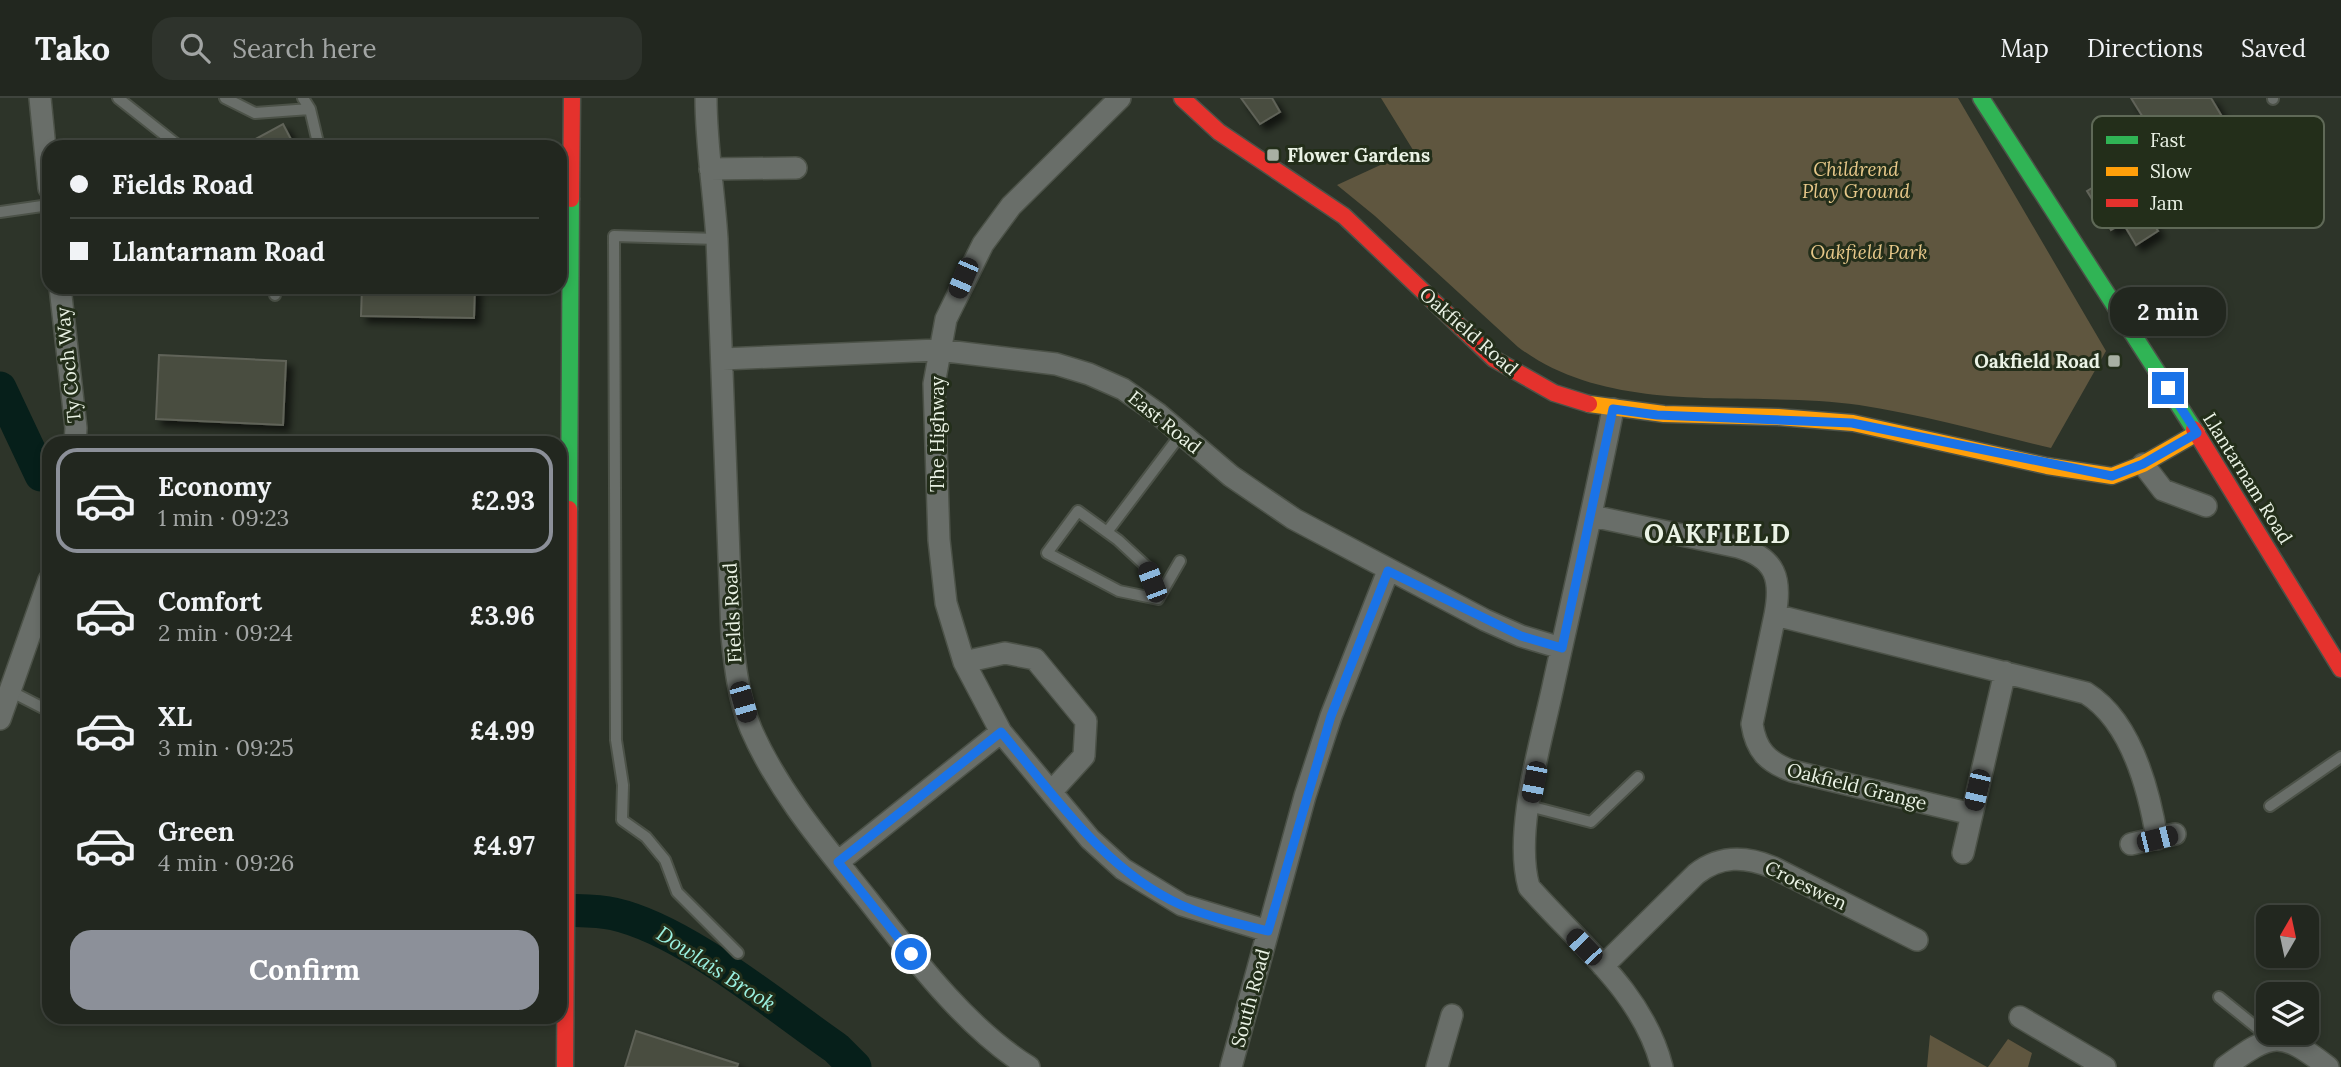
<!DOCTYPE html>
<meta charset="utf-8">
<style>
:root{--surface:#22271f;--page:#2e332c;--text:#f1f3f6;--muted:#a2a5a4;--line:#3f443d;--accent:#8c9099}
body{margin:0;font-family:Lora,serif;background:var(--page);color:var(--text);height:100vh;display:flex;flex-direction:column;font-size:26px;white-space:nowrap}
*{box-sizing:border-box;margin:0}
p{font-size:23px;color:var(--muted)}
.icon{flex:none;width:38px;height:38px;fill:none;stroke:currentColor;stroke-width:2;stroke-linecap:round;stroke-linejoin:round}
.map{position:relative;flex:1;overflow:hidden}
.panel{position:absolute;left:42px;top:338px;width:525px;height:588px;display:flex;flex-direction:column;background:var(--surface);border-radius:21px;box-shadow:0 4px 10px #0003,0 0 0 2px var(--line)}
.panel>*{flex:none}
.guide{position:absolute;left:42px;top:42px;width:525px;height:154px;border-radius:21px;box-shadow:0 4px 10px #0003,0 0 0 2px var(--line);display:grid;align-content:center;height:154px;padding:0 28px;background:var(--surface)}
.needle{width:46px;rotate:9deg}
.buttons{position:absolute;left:2256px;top:807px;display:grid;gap:14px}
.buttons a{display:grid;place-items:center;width:63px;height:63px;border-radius:14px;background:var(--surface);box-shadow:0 4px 10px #0003,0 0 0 2px var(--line);font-size:35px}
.end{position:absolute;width:32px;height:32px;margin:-16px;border:9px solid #1a73e8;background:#fff;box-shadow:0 0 0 4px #fff}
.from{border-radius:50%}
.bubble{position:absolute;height:49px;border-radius:21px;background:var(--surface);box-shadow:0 4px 10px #0003,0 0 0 2px var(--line);font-size:23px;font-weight:700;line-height:49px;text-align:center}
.car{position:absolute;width:21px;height:42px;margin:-21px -10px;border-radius:9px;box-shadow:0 0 5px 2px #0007;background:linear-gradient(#222 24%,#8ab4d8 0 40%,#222 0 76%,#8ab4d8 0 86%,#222 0)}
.guide b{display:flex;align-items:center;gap:24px;height:66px;font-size:26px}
.guide b+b{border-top:2px solid var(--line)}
.guide i{width:18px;height:18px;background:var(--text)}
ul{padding:12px 0 0;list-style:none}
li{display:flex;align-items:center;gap:21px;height:105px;margin:0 14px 10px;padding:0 14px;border:4px solid transparent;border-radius:21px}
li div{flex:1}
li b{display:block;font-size:26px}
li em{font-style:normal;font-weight:700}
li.selected{border-color:var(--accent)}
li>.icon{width:63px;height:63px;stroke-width:1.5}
.cta{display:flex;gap:14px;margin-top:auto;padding:14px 28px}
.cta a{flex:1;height:80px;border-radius:21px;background:var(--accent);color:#fff;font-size:28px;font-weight:700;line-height:80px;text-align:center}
header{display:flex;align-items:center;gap:42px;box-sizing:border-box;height:98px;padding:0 35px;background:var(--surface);border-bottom:2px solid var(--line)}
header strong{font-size:33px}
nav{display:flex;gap:38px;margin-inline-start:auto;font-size:24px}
.search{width:490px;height:63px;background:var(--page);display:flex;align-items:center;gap:18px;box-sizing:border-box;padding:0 24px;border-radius:21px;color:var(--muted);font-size:26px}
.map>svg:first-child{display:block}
</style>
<header>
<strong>Tako</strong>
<div class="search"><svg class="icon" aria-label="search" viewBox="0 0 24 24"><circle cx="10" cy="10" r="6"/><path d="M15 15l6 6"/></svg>Search here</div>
<nav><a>Map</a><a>Directions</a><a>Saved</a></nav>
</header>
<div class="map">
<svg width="2341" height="969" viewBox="0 0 2341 969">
<defs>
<filter id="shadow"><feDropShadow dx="6" dy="6" stdDeviation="3.5" flood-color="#0009"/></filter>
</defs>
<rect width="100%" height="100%" fill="#2d3429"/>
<path fill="#5f563f" d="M1381,0H1958L2106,253L2051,350C1987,335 1924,317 1859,307C1747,291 1614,321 1518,249L1375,118L1337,87L1413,52Z
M1930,937L1987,969H1927Z
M2008,941L2032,955L2028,969H1988Z"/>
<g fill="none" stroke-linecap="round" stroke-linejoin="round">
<path stroke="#061f1a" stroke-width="33" d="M0,290L41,377
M560,812C578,813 597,812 614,816C685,832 775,908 836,950L855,969"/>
</g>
<path fill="#4a4d40" stroke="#606359" stroke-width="2" filter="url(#shadow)" d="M1241,0H1272L1280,14L1260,26Z
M2131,0H2211L2227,27L2240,19L2249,34L2236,41L2253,69L2265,61L2276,78L2206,121Z
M283,26L295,49H241Z
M2120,73L2158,133L2136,147L2123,125L2111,132L2087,93Z
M362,189H475L474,220L361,218Z
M159,257L286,263L283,327L156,321Z
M636,933L738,966L737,969H625Z"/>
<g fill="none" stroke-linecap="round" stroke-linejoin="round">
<defs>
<path id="lane" d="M118,0L180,49
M225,0L255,15L310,11
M303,0L310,11L319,49
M2273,0V1
M0,114L49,107
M717,141L614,138L616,642L623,687L622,722L646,739L665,762L677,794L738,855
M275,189V197
M1107,434L1181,336
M1158,501L1146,468L1118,442L1078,413L1047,455L1119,493L1158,501L1180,463
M10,593L49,613
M1529,708L1591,724L1638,679
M2270,708L2341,659
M2219,899L2271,941"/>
<path id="street" d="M40,0L49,90
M706,0C706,47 714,93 717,141L732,538C735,569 739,602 751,631C779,695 825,748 868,802C912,858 967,931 1029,969
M1120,0L1011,108L983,146L946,221L934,286L939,442L946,505L964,564L1001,634L1090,741L1123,771L1182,807L1268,833
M710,71L796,70
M60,189L76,330L75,345
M723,261L938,252L1056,266L1089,276L1123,291L1157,315L1231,378L1294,421L1485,522L1521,538L1561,550
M1613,311C1595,402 1574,493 1554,584C1542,642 1513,733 1529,789C1578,845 1643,894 1662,969
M2143,366L2163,392L2206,408
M1592,418L1738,449C1776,460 1782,481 1775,517L2086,595C2131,623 2149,692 2157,741
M1775,517L1752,626C1756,652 1767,664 1792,673L1972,716
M964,564L1005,555L1035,561L1086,623L1084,658L1052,693
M0,621L49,482
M2131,746L2175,736
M1963,755L2005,574
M838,764L1001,634
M1603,868L1696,776C1720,757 1745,758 1772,769L1917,842
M2020,919L2105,969
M1231,969L1305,698L1331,618L1388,473
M1437,969L1452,917
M2225,969C2273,934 2280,932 2328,969"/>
<path id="fast" d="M1981,0L2194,331
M569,411L571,101"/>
<path id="slow" d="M1589,306L1664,316L1778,319L1853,325L2047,368L2112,378L2143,366L2197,335"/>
<path id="jam" d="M1182,0L1219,34L1344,118L1494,261L1554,295L1589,306
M571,101L572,0
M2194,331L2341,571
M565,969L569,411"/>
</defs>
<use href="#lane" stroke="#4c5248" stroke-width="14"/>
<use href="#street" stroke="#4c5248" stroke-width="24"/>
<use href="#fast" stroke="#4c5248" stroke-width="19"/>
<use href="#slow" stroke="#4c5248" stroke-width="19"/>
<use href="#jam" stroke="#4c5248" stroke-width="19"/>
<use href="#lane" stroke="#696e69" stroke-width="10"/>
<use href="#street" stroke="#696e69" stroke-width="21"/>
<use href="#fast" stroke="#30b455" stroke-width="16"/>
<use href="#slow" stroke="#ff9f0a" stroke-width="16"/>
<use href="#jam" stroke="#e5322d" stroke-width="16"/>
</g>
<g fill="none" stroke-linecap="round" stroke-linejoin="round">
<path stroke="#1a73e8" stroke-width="9" d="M911,856L838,764L1001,634C1054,697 1104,772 1181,807C1209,819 1239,826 1268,833L1331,618L1388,473L1521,538L1562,550L1613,311L1657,317L1852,325L2112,378L2143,366L2197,335L2168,290"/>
</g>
<g fill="#a8b0a3" stroke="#232e1a" stroke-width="2.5">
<rect x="1266" y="50" width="14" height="14" rx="3.5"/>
<rect x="2107" y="256" width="14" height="14" rx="3.5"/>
</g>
<g text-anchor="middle" stroke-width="6" stroke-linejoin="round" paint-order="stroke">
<g font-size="19" font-weight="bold" fill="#eaf2e5" stroke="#232e1a" text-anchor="start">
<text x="1287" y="64">Flower Gardens</text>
<text x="2100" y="270" text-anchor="end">Oakfield Road</text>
</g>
<g font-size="19" font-style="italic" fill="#e6c789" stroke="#232e1a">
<text x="1856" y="78">Childrend<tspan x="1856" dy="22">Play Ground</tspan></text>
<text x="1869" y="161">Oakfield Park</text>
</g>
<g font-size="19" fill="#eaf2e5" stroke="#232e1a">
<text transform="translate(1469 233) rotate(41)" y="7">Oakfield Road</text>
<text transform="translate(68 267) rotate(-96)" y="7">Ty Coch Way</text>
<text transform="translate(1165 324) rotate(39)" y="7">East Road</text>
<text transform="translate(937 336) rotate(-90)" y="7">The Highway</text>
<text transform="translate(2248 380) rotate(58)" y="7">Llantarnam Road</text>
<text transform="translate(732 515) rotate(-93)" y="7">Fields Road</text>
<text transform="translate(1857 688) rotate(14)" y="7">Oakfield Grange</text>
<text transform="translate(1806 787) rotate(26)" y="7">Croeswen</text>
<text transform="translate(1250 900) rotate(-75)" y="7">South Road</text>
</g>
<g font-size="21" font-style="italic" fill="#9bf1e1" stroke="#232e1a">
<text transform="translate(716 871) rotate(33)" y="7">Dowlais Brook</text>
</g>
<g font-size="26" font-weight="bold" letter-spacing="2" fill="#eaf2e5" stroke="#232e1a">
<text x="1718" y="445">OAKFIELD</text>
</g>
</g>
<rect x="2092" y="18" width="232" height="112" rx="10" fill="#232e1a" stroke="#5f6957" stroke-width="2"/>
<rect x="2106" y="38" width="32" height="8" fill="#30b455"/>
<rect x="2106" y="69" width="32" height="9" fill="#ff9f0a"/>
<rect x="2106" y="101" width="32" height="8" fill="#e5322d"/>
<g font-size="19" fill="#eaf2e5">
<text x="2150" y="49">Fast</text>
<text x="2150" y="80">Slow</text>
<text x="2150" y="112">Jam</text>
</g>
</svg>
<div class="buttons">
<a><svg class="needle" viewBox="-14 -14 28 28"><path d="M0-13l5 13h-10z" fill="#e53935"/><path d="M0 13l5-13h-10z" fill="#a2a5a4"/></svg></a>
<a><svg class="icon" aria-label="layers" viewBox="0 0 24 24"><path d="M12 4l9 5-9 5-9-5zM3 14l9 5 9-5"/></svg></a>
</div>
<i class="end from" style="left:911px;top:856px"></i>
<i class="end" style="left:2168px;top:290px"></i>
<div class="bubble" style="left:2110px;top:189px;width:116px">2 min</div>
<i class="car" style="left:963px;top:180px;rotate:203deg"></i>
<i class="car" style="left:1152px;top:484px;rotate:339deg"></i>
<i class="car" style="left:743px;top:604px;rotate:164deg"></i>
<i class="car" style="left:1534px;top:684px;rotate:191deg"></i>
<i class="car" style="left:1977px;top:692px;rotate:193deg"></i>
<i class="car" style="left:2157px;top:741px;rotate:76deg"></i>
<i class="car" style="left:1584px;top:849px;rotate:316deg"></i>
<div class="guide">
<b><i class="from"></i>Fields Road</b>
<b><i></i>Llantarnam Road</b>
</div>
<section class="panel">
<ul>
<li class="selected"><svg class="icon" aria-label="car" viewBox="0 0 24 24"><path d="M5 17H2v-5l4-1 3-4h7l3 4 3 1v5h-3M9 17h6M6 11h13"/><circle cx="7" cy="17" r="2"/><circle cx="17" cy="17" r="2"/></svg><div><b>Economy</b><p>1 min · 09:23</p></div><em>£2.93</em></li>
<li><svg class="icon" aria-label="car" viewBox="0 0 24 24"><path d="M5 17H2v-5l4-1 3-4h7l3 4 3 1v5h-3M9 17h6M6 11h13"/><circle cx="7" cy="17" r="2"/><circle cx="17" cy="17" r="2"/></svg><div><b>Comfort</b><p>2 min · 09:24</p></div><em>£3.96</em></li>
<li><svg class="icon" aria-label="car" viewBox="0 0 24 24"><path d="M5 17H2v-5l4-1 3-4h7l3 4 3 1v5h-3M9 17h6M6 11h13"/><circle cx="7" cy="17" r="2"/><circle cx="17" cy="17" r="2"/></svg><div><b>XL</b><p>3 min · 09:25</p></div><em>£4.99</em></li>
<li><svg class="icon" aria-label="car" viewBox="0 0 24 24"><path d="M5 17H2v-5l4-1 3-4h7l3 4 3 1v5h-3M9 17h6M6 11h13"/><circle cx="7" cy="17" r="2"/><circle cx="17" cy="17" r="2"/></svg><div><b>Green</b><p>4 min · 09:26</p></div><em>£4.97</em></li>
</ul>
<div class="cta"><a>Confirm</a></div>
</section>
</div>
